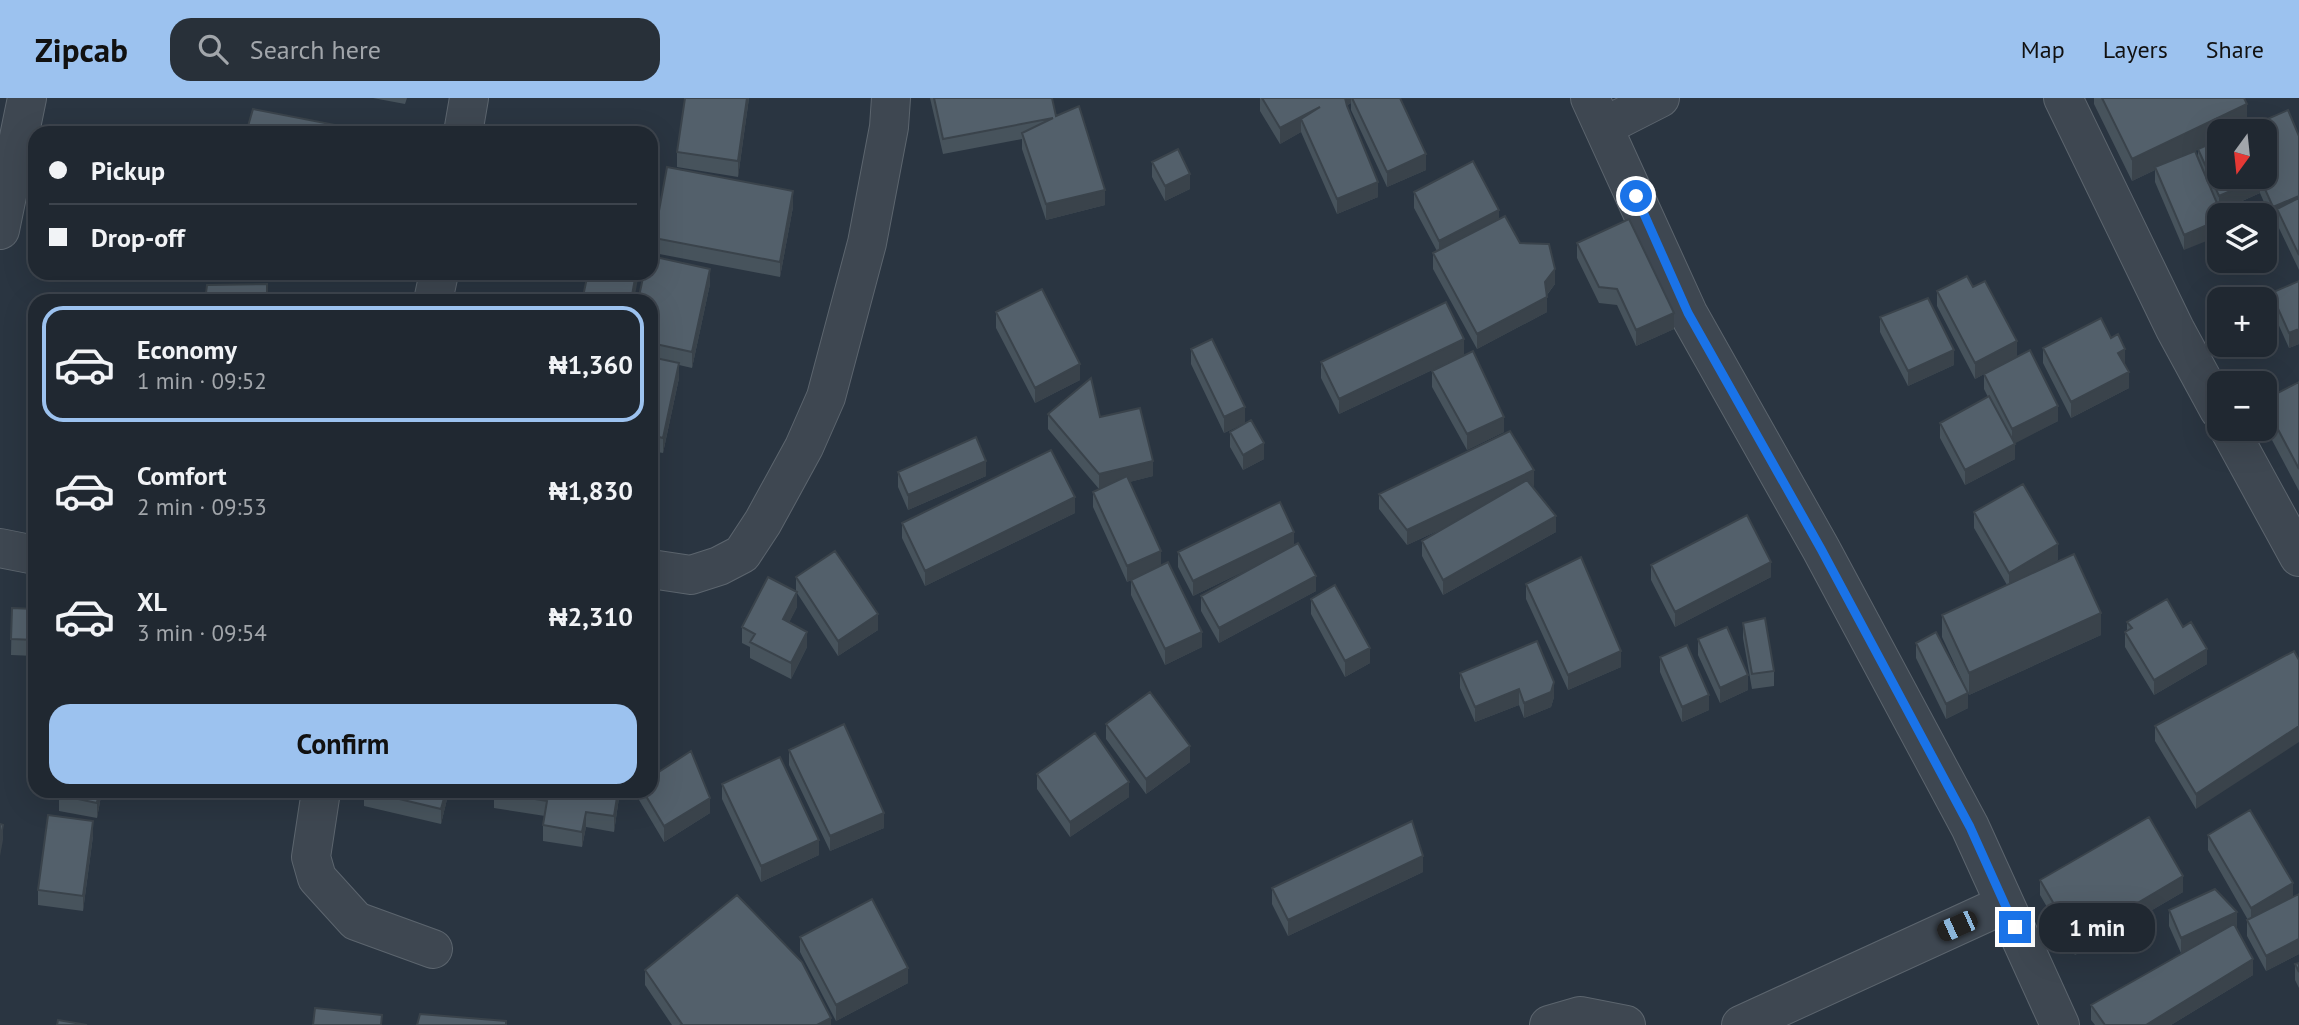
<!DOCTYPE html>
<meta charset="utf-8">
<style>
:root{--surface:#202831;--page:#283039;--text:#f1f3f6;--muted:#a2a6ab;--line:#3d444d;--accent:#9cc2ef}
body{margin:0;font-family:"PT Sans",sans-serif;background:var(--page);color:var(--text);height:100vh;display:flex;flex-direction:column;font-size:26px;white-space:nowrap}
*{box-sizing:border-box;margin:0}
p{font-size:23px;color:var(--muted)}
.icon{flex:none;width:38px;height:38px;fill:none;stroke:currentColor;stroke-width:2;stroke-linecap:round;stroke-linejoin:round}
.map{position:relative;flex:1;overflow:hidden}
.panel{position:absolute;left:28px;top:196px;width:630px;height:504px;display:flex;flex-direction:column;background:var(--surface);border-radius:21px;box-shadow:0 7px 28px #0002,0 0 0 2px var(--line)}
.panel>*{flex:none}
.top-card{position:absolute;left:28px;top:28px;width:630px;height:154px;border-radius:21px;box-shadow:0 7px 28px #0002,0 0 0 2px var(--line);display:grid;align-content:center;height:154px;padding:0 21px;background:var(--surface)}
.needle{width:46px;rotate:195deg}
.controls{position:absolute;left:2207px;top:21px;display:grid;gap:14px}
.controls a{display:grid;place-items:center;width:70px;height:70px;border-radius:14px;background:var(--surface);box-shadow:0 7px 28px #0002,0 0 0 2px var(--line);font-size:35px}
.end{position:absolute;width:32px;height:32px;margin:-16px;border:9px solid #1a73e8;background:#fff;box-shadow:0 0 0 4px #fff}
.from{border-radius:50%}
.bubble{position:absolute;height:49px;border-radius:21px;background:var(--surface);box-shadow:0 7px 28px #0002,0 0 0 2px var(--line);font-size:23px;font-weight:800;line-height:49px;text-align:center}
.car{position:absolute;width:21px;height:42px;margin:-21px -10px;border-radius:9px;box-shadow:0 0 5px 2px #0007;background:linear-gradient(#222 24%,#8ab4d8 0 40%,#222 0 76%,#8ab4d8 0 86%,#222 0)}
.top-card b{display:flex;align-items:center;gap:24px;height:66px;font-size:26px}
.top-card b+b{border-top:2px solid var(--line)}
.top-card i{width:18px;height:18px;background:var(--text)}
ul{padding:12px 0 0;list-style:none}
li{display:flex;align-items:center;gap:21px;height:116px;margin:0 14px 10px;padding:0 7px;border:4px solid transparent;border-radius:21px}
li div{flex:1}
li b{display:block;font-size:26px}
li em{font-style:normal;font-weight:800}
li.current{border-color:var(--accent)}
li>.icon{width:63px;height:63px;stroke-width:1.5}
.primary-button{display:flex;gap:14px;margin-top:auto;padding:14px 21px}
.primary-button a{flex:1;height:80px;border-radius:21px;background:var(--accent);color:#111;font-size:28px;font-weight:800;line-height:80px;text-align:center}
header{display:flex;align-items:center;gap:42px;box-sizing:border-box;height:98px;padding:0 35px;background:var(--accent);color:#111}
header strong{font-size:33px}
nav{display:flex;gap:38px;margin-inline-start:auto;font-size:24px}
.search{width:490px;height:63px;background:var(--page);display:flex;align-items:center;gap:18px;box-sizing:border-box;padding:0 24px;border-radius:21px;color:var(--muted);font-size:26px}
.map>svg:first-child{display:block}
</style>
<header>
<strong>Zipcab</strong>
<div class="search"><svg class="icon" aria-label="search" viewBox="0 0 24 24"><circle cx="10" cy="10" r="6"/><path d="M15 15l6 6"/></svg>Search here</div>
<nav><a>Map</a><a>Layers</a><a>Share</a></nav>
</header>
<div class="map">
<svg width="2299" height="927" viewBox="0 0 2299 927">
<rect width="100%" height="100%" fill="#2a3541"/>
<g fill="none" stroke-linecap="round" stroke-linejoin="round">
<defs>
<path id="minor" d="M1590,0L1688,215L1821,451L1970,729L2060,927
M2063,0L2175,231L2219,312
M1605,28L1660,0
M463,35L469,0
M0,132L27,0
M433,203L439,175
M2229,331L2299,459
M0,450L35,457
M651,471L691,477L719,468L742,456L763,424L804,349L826,299L867,145L889,29L891,0
M321,693L311,759L317,780L356,823L433,851
M1549,927L1580,918L1626,927
M1741,927L2005,806"/>
</defs>
<use href="#minor" stroke="#5c656e" stroke-width="40"/>
<use href="#minor" stroke="#3e4751" stroke-width="38"/>
</g>
<path fill="#47535c" d="M373,0H407L405,6Z
M685,0H749L738,79L677,69V54Z
M930,0H1052L1056,18L1105,107L1046,122L1022,51V41L943,56Z
M1260,0H1400L1426,72L1387,89L1351,12V5L1346,8L1378,99L1337,116L1301,34L1280,46L1260,13Z
M2094,0H2244L2247,28L2195,53L2198,61V51L2299,38V172L2277,126V123L2273,125L2260,95L2220,113L2184,152L2155,84V72L2132,83L2094,6Z
M1152,64L1190,91L1165,103L1152,79Z
M1414,94L1499,121L1555,186L1547,197V214L1477,251L1433,171V155L1437,153L1414,110Z
M793,109L780,179L654,155V140Z
M1577,145L1674,231L1636,248L1617,207L1599,205L1577,160Z
M2299,183V246L2289,250L2271,210V195Z
M710,186L692,270L679,267V280L663,355L651,353V203Z
M1937,193L2017,259L2058,323L2014,345L2015,361L1965,387L1940,340V325L1988,299L1984,291V276L1975,281L1937,208Z
M996,214L1080,282L1035,305L996,230Z
M1880,219L1954,267L1908,288L1880,234Z
M2043,250L2125,266L2129,290L2071,320L2043,265Z
M1191,251L1245,325L1224,335L1191,266Z
M1464,257L1339,316L1321,280V264Z
M1432,273L1504,334L1467,352L1432,289Z
M2299,284V393L2264,327V302Z
M1048,316L1100,319L1153,378L1129,384L1161,468L1202,549L1165,567L1131,497V482L1137,479L1127,484L1093,409V394L1099,391L1048,331Z
M1230,334L1264,361L1243,372L1230,349Z
M898,374L986,378L908,412L898,389Z
M1534,388L1532,389L1556,434L1443,497L1422,458V443L1446,429L1407,447L1379,411V396Z
M1974,414L2058,462L2043,470L2101,537L1969,597L1942,539V517L2007,487L1974,430Z
M1075,415L925,488L902,440V425Z
M1294,447L1316,493L1219,545L1201,513V498L1263,464L1193,498L1178,469V454Z
M1651,467L1771,479L1675,529L1651,482Z
M796,479L878,532L838,558L797,495V509L789,524L807,549L791,581L750,560V549L742,545V529L796,494Z
M1526,486L1621,569L1568,592L1526,501Z
M1311,501L1370,565L1345,579L1311,516Z
M12,510L35,511V558L11,557Z
M2127,524L2183,529L2207,566L2154,597L2125,549V534L2127,532Z
M1743,525L1774,573V588L1752,591L1743,540Z
M1698,541L1748,592L1720,605L1698,557Z
M1916,545L1968,610L1946,621L1916,560Z
M2294,553L2196,711L2155,643V628Z
M1660,559L1709,612L1682,624L1660,574Z
M1460,575L1554,599L1551,609L1524,620L1519,607L1475,624L1460,590Z
M1106,626L1190,664L1146,696L1106,641Z
M789,652L884,730L830,753L789,667Z
M1037,676L1129,699L1070,739L1037,691Z
M722,686L819,757L761,784L722,701Z
M102,693L97,720L59,713V697Z
M364,693H449L441,726L364,708Z
M494,693H620L614,734L586,729L582,749L543,743V727L545,718L494,710Z
M639,693H651L710,715L664,744L639,702Z
M2208,737L2293,799L2299,796V856L2266,873L2247,838V822H2248L2208,752Z
M93,738L83,813L38,807V792Z
M1423,774L1288,838L1272,806V790Z
M2040,782L2183,794L2075,857L2040,797Z
M2169,812L2237,829L2236,830L2253,877L2171,927H2095L2091,922V907L2187,852L2181,855L2169,828Z
M800,839L908,885L836,923L800,854Z
M2299,865V890L2295,882V866Z
M645,872L831,927H672L645,887Z"/>
<path fill="#3a434b" d="M747,0H749L738,79V63Z
M1343,0H1351V5L1343,9Z
M2247,6V28L2235,33H2219V41L2156,72L2155,69V72L2132,83V61Z
M1320,9L1301,21V34L1280,46V30Z
M1426,56V72L1387,89V74Z
M653,72V87L651,97V82Z
M1190,76V91L1165,103V88Z
M2260,80V95L2219,113V98Z
M1378,84V99L1337,116V101Z
M1105,92V107L1046,122V106Z
M793,93V109L780,179V164Z
M2299,98V113L2277,111V123L2273,125V109Z
M1499,112V128L1439,158V143Z
M2219,122V138L2184,152V137Z
M710,171V186L692,270V254Z
M1555,171V186L1545,199V184Z
M636,175H639L634,203H631Z
M1547,199V214L1477,251V236Z
M1674,215V231L1636,248V232Z
M2299,231V246L2289,250V235Z
M1464,241V257L1339,316V301Z
M2017,243V259L1975,281V265Z
M2125,251V266L2118,270V255Z
M1954,252V267L1908,288V273Z
M679,265V280L663,355V340Z
M1080,266V282L1035,305V290Z
M2129,274V290L2071,320V304Z
M2058,308V323L2012,347V331Z
M1245,309V325L1224,335V319Z
M1504,319V334L1467,352V336Z
M1264,345V361L1243,372V357Z
M2015,346V361L1965,387V372Z
M986,363V378L908,412V397Z
M1153,363V378L1099,392V376Z
M1534,372V388L1407,447V432Z
M1075,399V415L925,488V473Z
M1556,418V434L1443,497V482Z
M1294,434V449L1193,498V483Z
M2058,446V462L2009,490V475Z
M1161,453V468L1127,484V468Z
M1771,464V479L1675,529V514Z
M1316,478V493L1219,545V530Z
M797,494V509L783,537V521Z
M2101,515V537L1969,597V575Z
M878,516V532L838,558V543Z
M807,534V549L791,581V565Z
M1202,534V549L1165,567V551Z
M1370,550V565L1345,579V563Z
M2207,551V566L2154,597V582Z
M1621,553V569L1568,592V577Z
M1748,577V592L1720,605V590Z
M1554,584V599L1551,609L1524,620V605Z
M1519,591V607L1475,624V609Z
M1968,595V610L1946,621V606Z
M1709,597V612L1682,624V609Z
M656,601V616L651,633V618Z
M2299,628V644L2196,711V696Z
M1190,648V664L1146,696V681Z
M1129,684V699L1070,739V724Z
M99,693H102L97,720V705Z
M446,693H449L441,726V711Z
M618,693H620L614,734V718Z
M710,700V715L664,744V728Z
M586,714V729L582,749V734Z
M884,715V730L830,753V738Z
M93,723V738L83,813V798Z
M3,727V742L0,758V743Z
M819,742V757L761,784V768Z
M1423,758V774L1288,838V822Z
M2183,778V794L2075,857V842Z
M2293,785V801L2251,825V810Z
M2237,814V829L2181,855V840Z
M2299,841V856L2266,873V858Z
M2253,861V877L2171,927H2146Z
M908,870V885L836,923V907Z
M831,920V927H817Z"/>
<path fill="#53606b" stroke="#3a434b" stroke-width="2" d="M685,0H747L738,63L677,54Z
M934,0H1052L1056,18L1079,8L1105,92L1046,106L1022,35L1053,20L943,41Z
M1262,0H1345L1347,8L1378,84L1337,101L1301,21L1320,9L1280,30Z
M1352,0H1400L1426,56L1387,74Z
M2102,0H2244L2247,6L2132,61Z
M253,11L361,32V35H246Z
M2288,12L2299,38V98L2273,109L2260,80L2219,98L2198,51L2219,42V79H2264V33H2240Z
M1178,51L1190,76L1165,88L1152,64Z
M2195,53L2222,117H2219V122L2184,137L2155,69Z
M1473,63L1499,112L1439,143L1414,94Z
M667,69L793,93L780,164L654,140Z
M2299,100V157L2277,111Z
M1505,118L1520,145L1549,146L1555,171L1545,184L1547,199L1477,236L1433,155Z
M1629,121L1674,215L1636,232L1617,191L1599,189L1577,145Z
M651,158L710,171L692,254L651,245V203H638L644,175H651Z
M588,175H636L631,203H582Z
M1967,178L1973,189L1985,183L2017,243L1975,265L1937,193Z
M2299,183V231L2289,235L2271,195Z
M267,186V203H205L207,187Z
M1042,191L1080,266L1035,290L996,214Z
M1928,200L1954,252L1908,273L1880,219Z
M1446,204L1464,241L1339,301L1321,264Z
M2101,220L2111,240L2118,236L2125,251L2118,255L2129,274L2071,304L2043,250Z
M1212,241L1245,309L1224,319L1191,251Z
M2030,252L2058,308L2012,331L1984,276Z
M1473,253L1504,319L1467,336L1432,273Z
M651,259L679,265L663,340L651,337Z
M1091,280L1100,319L1140,310L1153,363L1099,376L1048,316Z
M2299,284V371L2264,305V302Z
M1989,298L2015,346L1965,372L1940,325Z
M1251,322L1264,345L1243,357L1230,334Z
M1510,333L1534,372L1407,432L1379,396Z
M976,339L986,363L908,397L898,374Z
M1051,352L1075,399L925,473L902,425Z
M1127,378L1161,453L1127,468L1093,394Z
M1527,382L1556,418L1443,482L1422,443Z
M2023,386L2058,446L2009,475L1974,414Z
M1280,404L1294,434L1193,483L1178,454Z
M1747,417L1771,464L1675,514L1651,467Z
M1298,445L1316,478L1219,530L1201,498Z
M835,453L878,516L838,543L796,479Z
M2074,456L2101,515L1969,575L1942,517Z
M1581,459L1621,553L1568,577L1526,486Z
M1168,464L1202,534L1165,551L1131,482Z
M768,479L797,494L783,521L807,534L791,565L750,544L755,536L742,529Z
M1335,487L1370,550L1345,563L1311,501Z
M2167,501L2183,529L2191,524L2207,551L2154,582L2125,534L2132,530L2127,524Z
M12,510L35,511V542L11,541Z
M1765,520L1774,573L1752,576L1743,525Z
M1727,529L1748,577L1720,590L1698,541Z
M1936,534L1968,595L1946,606L1916,545Z
M1537,543L1554,584L1551,594L1524,605L1519,591L1475,609L1460,575Z
M1687,547L1709,597L1682,609L1660,559Z
M2294,553L2299,562V628L2196,696L2155,628Z
M1150,594L1190,648L1146,681L1106,626Z
M651,599L656,601L651,618Z
M844,626L884,715L830,738L789,652Z
M1095,635L1129,684L1070,724L1037,676Z
M691,653L710,700L664,728L643,693H651V679Z
M780,659L819,742L761,768L722,686Z
M59,693H99L97,705L59,697Z
M366,693H446L441,711Z
M494,693H618L614,718L586,714L582,734L543,727L547,703L494,694Z
M2250,712L2293,785L2251,810L2208,737Z
M48,717L93,723L83,798L38,792Z
M2149,719L2183,778L2075,842L2040,782Z
M1412,723L1423,758L1288,822L1272,790Z
M0,726L3,727L0,743Z
M2215,791L2237,814L2181,840L2169,812Z
M2299,796V841L2266,858L2247,822Z
M737,797L802,864L831,920L817,927H680L682,926L645,872Z
M872,801L908,870L836,907L800,839Z
M2234,826L2253,861L2146,927H2105L2091,907Z
M2299,865V874L2295,866Z
M315,910L382,917L381,927H313Z
M420,916L506,923V927H417Z
M58,922L87,927H57Z"/>
<g fill="none" stroke-linecap="round" stroke-linejoin="round">
<path stroke="#1a73e8" stroke-width="9" d="M1636,98L1688,215L1821,451L1970,729L2015,829"/>
</g>
</svg>
<div class="controls">
<a><svg class="needle" viewBox="-14 -14 28 28"><path d="M0-13l5 13h-10z" fill="#e53935"/><path d="M0 13l5-13h-10z" fill="#a2a6ab"/></svg></a>
<a><svg class="icon" aria-label="layers" viewBox="0 0 24 24"><path d="M12 4l9 5-9 5-9-5zM3 14l9 5 9-5"/></svg></a>
<a>+</a>
<a>−</a>
</div>
<i class="end from" style="left:1636px;top:98px"></i>
<i class="end" style="left:2015px;top:829px"></i>
<div class="bubble" style="left:2039px;top:805px;width:116px">1 min</div>
<i class="car" style="left:1957px;top:828px;rotate:246deg"></i>
<div class="top-card">
<b><i class="from"></i>Pickup</b>
<b><i></i>Drop-off</b>
</div>
<section class="panel">
<ul>
<li class="current"><svg class="icon" aria-label="car" viewBox="0 0 24 24"><path d="M5 17H2v-5l4-1 3-4h7l3 4 3 1v5h-3M9 17h6M6 11h13"/><circle cx="7" cy="17" r="2"/><circle cx="17" cy="17" r="2"/></svg><div><b>Economy</b><p>1 min · 09:52</p></div><em>₦1,360</em></li>
<li><svg class="icon" aria-label="car" viewBox="0 0 24 24"><path d="M5 17H2v-5l4-1 3-4h7l3 4 3 1v5h-3M9 17h6M6 11h13"/><circle cx="7" cy="17" r="2"/><circle cx="17" cy="17" r="2"/></svg><div><b>Comfort</b><p>2 min · 09:53</p></div><em>₦1,830</em></li>
<li><svg class="icon" aria-label="car" viewBox="0 0 24 24"><path d="M5 17H2v-5l4-1 3-4h7l3 4 3 1v5h-3M9 17h6M6 11h13"/><circle cx="7" cy="17" r="2"/><circle cx="17" cy="17" r="2"/></svg><div><b>XL</b><p>3 min · 09:54</p></div><em>₦2,310</em></li>
</ul>
<div class="primary-button"><a>Confirm</a></div>
</section>
</div>
